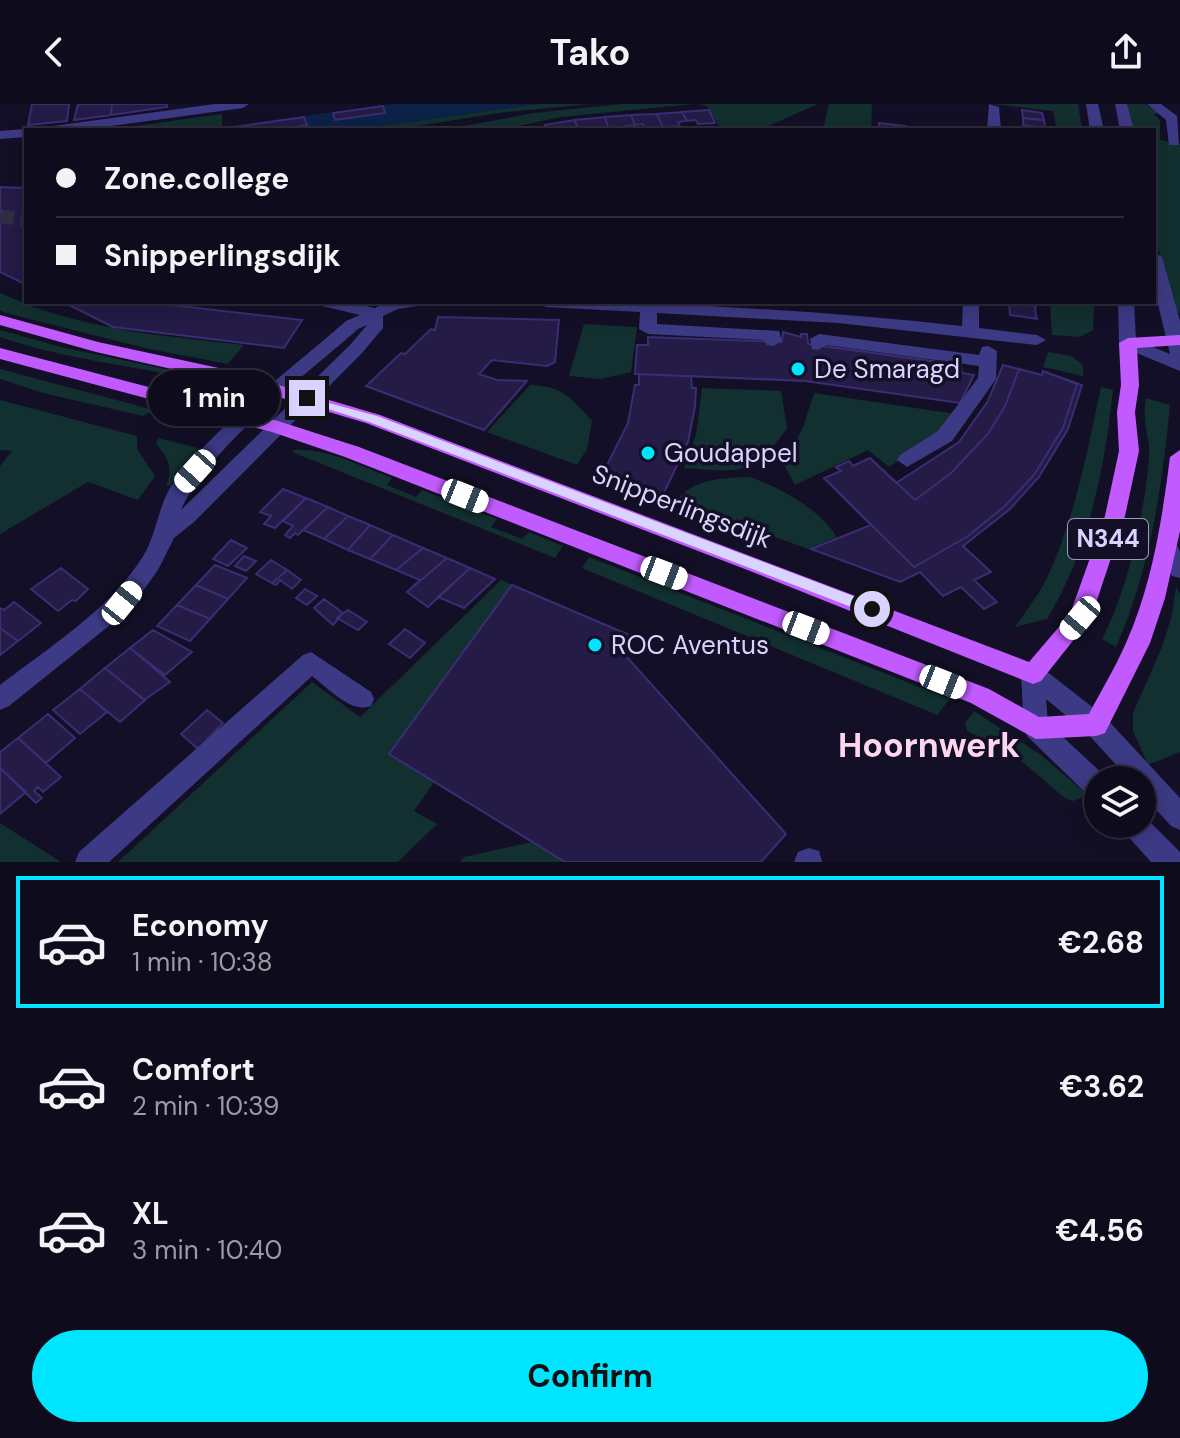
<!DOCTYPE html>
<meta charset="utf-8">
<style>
:root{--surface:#0e0b1c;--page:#1c1929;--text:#f1f3f6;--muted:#9b9ba3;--line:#2e2b3b;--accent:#00e5ff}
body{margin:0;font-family:"DM Sans",sans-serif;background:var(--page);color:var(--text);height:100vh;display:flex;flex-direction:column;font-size:30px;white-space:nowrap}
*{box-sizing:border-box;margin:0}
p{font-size:26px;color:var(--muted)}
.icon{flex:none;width:44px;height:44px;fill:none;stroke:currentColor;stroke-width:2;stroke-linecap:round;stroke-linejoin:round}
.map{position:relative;height:758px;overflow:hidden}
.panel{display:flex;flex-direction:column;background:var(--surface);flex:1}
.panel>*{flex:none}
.guide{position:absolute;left:24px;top:24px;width:1132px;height:176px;border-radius:0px;box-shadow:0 4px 20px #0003,0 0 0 2px var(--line);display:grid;align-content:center;height:176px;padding:0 32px;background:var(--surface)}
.fabs{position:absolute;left:1084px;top:662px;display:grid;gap:16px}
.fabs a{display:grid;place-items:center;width:72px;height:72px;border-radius:50%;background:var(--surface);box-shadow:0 4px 20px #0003,0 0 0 2px var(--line);font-size:40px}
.end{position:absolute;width:36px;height:36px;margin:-18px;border:10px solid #d9d4ff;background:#111;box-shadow:0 0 0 4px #111}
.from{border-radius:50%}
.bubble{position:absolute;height:56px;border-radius:28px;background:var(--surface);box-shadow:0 4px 20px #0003,0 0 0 2px var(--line);font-size:26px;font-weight:700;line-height:56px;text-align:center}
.car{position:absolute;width:24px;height:48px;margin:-24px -12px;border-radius:10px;box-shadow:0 0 6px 2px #0007;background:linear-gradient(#fff 24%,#345 0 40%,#fff 0 76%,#345 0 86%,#fff 0)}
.guide b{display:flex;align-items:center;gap:28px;height:76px;font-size:30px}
.guide b+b{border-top:2px solid var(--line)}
.guide i{width:20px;height:20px;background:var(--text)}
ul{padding:14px 0 0;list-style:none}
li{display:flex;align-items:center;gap:24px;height:132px;margin:0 16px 12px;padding:0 16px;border:4px solid transparent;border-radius:0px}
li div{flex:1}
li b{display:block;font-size:30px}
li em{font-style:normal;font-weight:700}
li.active{border-color:var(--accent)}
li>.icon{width:72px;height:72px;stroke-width:1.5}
.cta{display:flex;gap:16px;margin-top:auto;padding:16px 32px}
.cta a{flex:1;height:92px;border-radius:48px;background:var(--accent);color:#111;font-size:32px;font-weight:700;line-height:92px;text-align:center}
header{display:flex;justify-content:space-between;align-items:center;height:104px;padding:0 32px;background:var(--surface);font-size:36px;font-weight:700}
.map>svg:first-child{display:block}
</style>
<header><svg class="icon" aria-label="back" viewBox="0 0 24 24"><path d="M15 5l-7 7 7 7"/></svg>Tako<svg class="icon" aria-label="share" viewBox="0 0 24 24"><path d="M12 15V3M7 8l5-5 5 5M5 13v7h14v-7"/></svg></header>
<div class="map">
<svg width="1180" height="758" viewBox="0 0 1180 758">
<rect width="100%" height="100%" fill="#130f26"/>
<path fill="#12302f" d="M537,0H589L499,9L393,26H351Z
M622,0H693L561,13L500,26H442L534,9Z
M699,0H818L759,26L721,25L707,2Z
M829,0H872L871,26H823Z
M993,0H1078L1082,26H1057L1053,7Z
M1123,0H1145L1161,9L1154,10L1160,16V36L1180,40V210L1173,204L1154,127V26H1129Z
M222,10V23L200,26H106Z
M0,189C81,226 157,231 244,241L228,260L149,245L6,209L0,206Z
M1050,198H1105V202L1094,200L1093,226L1080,233L1052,231Z
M584,220L637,223L631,268L601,275L569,272Z
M0,226L61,243L203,273L199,276C133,262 63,255 0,233Z
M1048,248L1071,252L1083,261V272L1043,263Z
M0,265L154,306L143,312L43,289L0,275Z
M530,281C561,281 573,295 592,317L587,345L577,361L487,328Z
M1101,283L1113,286C1105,364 1088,448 1047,515L1015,523C1025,508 1038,492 1046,476C1075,415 1087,348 1101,283Z
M702,284L781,287L787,324C753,373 739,368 684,364L696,331Z
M814,289L956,310L941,329L889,363L868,346L795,381L784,360L803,323Z
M1146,294L1170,301C1162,384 1150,466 1116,543L1102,535C1128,486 1144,411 1149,355C1151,334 1141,319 1146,294Z
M0,296L137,332V345L155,372L138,396L88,378L0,430V362L12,347L0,346Z
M158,334L202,345L170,382L166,381C174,362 168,355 156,340Z
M294,346C327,344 362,363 392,374L387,381L416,393L422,386L497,415L491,423L522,435L529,428L563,442L555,454L292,348Z
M750,373C783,385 817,403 837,433L808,445L676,397C694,374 723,374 750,373Z
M589,453L950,595L937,611L582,464Z
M501,476L512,481L389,650L434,678L414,707L437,720L398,758H118L312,578L360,613Z
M1176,483L1180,490V648L1148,661L1133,627V609L1162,543L1172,511Z
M974,607L1041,651L1088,691L1073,697L1066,695L1012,649L967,627L965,619Z
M0,719L61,758H0Z
M532,738L565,758H460L464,753Z"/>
<path fill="#0c2248" d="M391,0H537L351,26H200Z"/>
<path fill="#241b47" stroke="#3b2d73" stroke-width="2" d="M32,0H69L67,17L28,21Z
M78,0H112L111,11L74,16Z
M112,0H167V3L111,11Z
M383,2L385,9L335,16L333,9Z
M709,6L715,19L698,20L696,16L687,17L682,8Z
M1022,6L1042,9L1044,16L1023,14Z
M682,8L687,17L678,18L680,22L663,23L657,10Z
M657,10L663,23L645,24L643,20L635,21L631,11Z
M631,11L635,21L625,22L627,26H609L605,13Z
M304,13L307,21L276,26H236V23Z
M605,13L609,26L579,25L574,16Z
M1023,14L1044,16L1045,24L1023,21Z
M574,16L579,25L549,26L545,21Z
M879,19L906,22L905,26H879Z
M0,83L26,84V177L23,179L0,168Z
M63,198H145L302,216L284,244L113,223Z
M1009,198L1037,202H1035L1036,214L1038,215L1010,211Z
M438,213L559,216L555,258L547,262L492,256L479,270L497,276L527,277L484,326L366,282L401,249L405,250L431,225L435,226Z
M438,213L559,216L555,258L547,262L492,256L479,270L497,276L527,277L484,326L366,282L401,249L405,250L431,225L435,226Z
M783,228L801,233V230H807L808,240L961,261L962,269L974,271L960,299L805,277L635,270L637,241H648V233L782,238Z
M783,228L801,233V230H807L808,240L961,261L962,269L974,271L960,299L805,277L691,272L692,284H696L695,303L688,338L663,391L606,369V363L628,319L635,281H639V270H635L637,241H648V233L782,238Z
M1003,261L1042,271L1043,267L1077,280L1063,324L1034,371L1005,402L968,432L914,463L824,374L841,367L836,363L849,357L853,362L870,354L896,379L959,338L988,297Z
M1019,265L1042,271L1043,267L1082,281L1068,325L1039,373L1010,405L963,442L991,468L974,476L997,498L984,505L961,483L943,492L920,468L900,478L811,445L871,421L824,374L841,367L836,363L849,357L853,362L870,354L915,396L951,369L988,330L1005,302Z
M283,385L306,394L275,424L264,420L271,412L260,408Z
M306,394L328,403L298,431L295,429L290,434L285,431L293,422L283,417Z
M328,403L348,412L324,435L303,426Z
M348,412L370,421L348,446L324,435Z
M370,421L393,431L370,455L348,446Z
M393,431L423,444L396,466L370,455Z
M231,436L247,444L228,462L213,455Z
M423,444L447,454L407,488L420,476L396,466Z
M244,452L256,457L246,467L235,462Z
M447,454L470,464L428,503L407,488Z
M271,456L287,466L272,479L256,470Z
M215,461L247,474L228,495L196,481Z
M61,464L88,485L76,497L72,496L58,507L31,485Z
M470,464L495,475L464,504L438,493Z
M287,466L301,476L292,485L280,476L276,481L272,479Z
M196,481L228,495L210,515L177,501Z
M512,481L634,533L624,550L786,730L761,758H565L389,650Z
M305,485L317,492L307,501L296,494Z
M324,495L343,509L333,521L314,504Z
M14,498L41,519L18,537L0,524V504L4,506Z
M177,501L210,515L190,537L157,522Z
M348,506L367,518L358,526L337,514Z
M0,524L18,537L0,551Z
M405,525L425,539L410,554L389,540Z
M153,526L192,548L165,571L130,544Z
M130,544L170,578L144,596L105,564Z
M105,564L145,596L120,618L80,585Z
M80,585L107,608L80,630L53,606Z
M207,606L223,619L198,645L181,630Z
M48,610L75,634L46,659L18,634Z
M18,634L61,673L43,688L38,683L34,687L42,694L36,699L0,664V648Z
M0,664L26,688L0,710Z"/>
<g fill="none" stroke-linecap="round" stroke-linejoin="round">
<path stroke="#312d47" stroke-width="14" stroke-dasharray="14 7" stroke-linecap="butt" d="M0,112L26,116"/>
<path fill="#3d3a85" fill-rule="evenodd" d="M215,0H249L243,4L82,26H46L53,22Z
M989,0L999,3L1001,26H987Z
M1086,0H1098L1104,26H1090Z
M1115,0H1127L1134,26H1120Z
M1147,0H1161L1177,12L1179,41H1169L1166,16Z
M26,25L30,26H26V33L0,35V27Z
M1154,148L1162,153L1180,217V267L1122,243L1119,239L1118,198H1134L1136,236L1170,250L1154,184Z
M316,198H347L375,204L387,198H425L423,201L398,205L383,212V224L362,249L194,418L174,434L158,466L130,505L9,602L0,606V581C49,543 105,509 140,457C158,432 157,398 177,374C224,314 289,267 346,217L360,211L318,201ZM367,221L350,241L181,406C208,344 306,271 358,225Z
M538,198C680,198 820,207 962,222L963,198H979V224L1037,231L1046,236L1037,241L838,219L657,209V220L779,227L782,237L773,242L767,241L764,236L648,230L639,225L640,208L546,203Z
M819,230L979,251L982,243L988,242L997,247L996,275L952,337L907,363L897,356L900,351L938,327L978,274L979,262L826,241L818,246L812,245L810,235Z
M1167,435L1175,437L1180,447V474L1172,472L1156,443L1159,437Z
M311,548L371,588L374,595L371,602C351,610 327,583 312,572L109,758H75L79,748L303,551Z
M1033,560L1041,563L1105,613L1180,694V726L1171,722L1142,690V676H1130L1087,629L1046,595L1048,619L1107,674L1098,676V695L1089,692L1027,632L1024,624L1021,570L1025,563Z
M1142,710L1180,748V758H1151L1125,729L1121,720H1142Z
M809,744L819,747L822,758H794L798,748Z"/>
<path fill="#c25bff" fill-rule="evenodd" d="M0,211L98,238L228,266L380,311L1029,558L1070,510L1105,412L1119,347L1117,308L1121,281L1119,239L1128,234L1180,231V241L1137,244L1139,281L1135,308L1139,347L1125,412L1091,514L1041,577L1033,580L750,467L366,319L225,277L96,248L0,221Z
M0,244L278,317L359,343L989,585L1039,613L1089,610C1101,587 1115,564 1126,539C1152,481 1162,416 1170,353L1180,346V427L1165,494L1150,539L1105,629L1096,632L1036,635L971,599L345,353L272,328L0,255Z"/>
</g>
<path fill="#d9d4ff" d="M303,292L377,312L877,501L879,505L877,509H867L369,318L303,297Z"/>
<g fill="#00e5ff" stroke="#130f26" stroke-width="3">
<circle cx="798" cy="265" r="8"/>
<circle cx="648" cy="349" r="8"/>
<circle cx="595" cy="541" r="8"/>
</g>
<g text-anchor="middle" stroke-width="7" stroke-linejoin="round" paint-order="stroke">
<rect fill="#130f26" stroke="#9e99be" stroke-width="2" x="1068" y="415" width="80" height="40" rx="6"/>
<g font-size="24" font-weight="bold" fill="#d9d4ff">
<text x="1108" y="443">N344</text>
</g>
<g font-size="26" fill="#d9d4ff" stroke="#130f26" text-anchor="start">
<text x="814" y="274">De Smaragd</text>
<text x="664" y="358">Goudappel</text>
<text x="611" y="550">ROC Aventus</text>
</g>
<g font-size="26" fill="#d9d4ff" stroke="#130f26">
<text transform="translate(682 402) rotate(21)" y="9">Snipperlingsdijk</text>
</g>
<g font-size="34" font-weight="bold" fill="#ffd6f0" stroke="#130f26">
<text x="929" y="653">Hoornwerk</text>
</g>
</g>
</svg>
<div class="fabs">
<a><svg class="icon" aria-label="layers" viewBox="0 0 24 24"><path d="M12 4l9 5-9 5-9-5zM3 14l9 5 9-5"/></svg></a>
</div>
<i class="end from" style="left:872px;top:505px"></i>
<i class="end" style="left:307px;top:294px"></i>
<div class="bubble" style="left:148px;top:266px;width:132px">1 min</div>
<i class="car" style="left:195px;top:367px;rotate:222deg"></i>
<i class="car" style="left:465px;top:392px;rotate:112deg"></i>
<i class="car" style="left:664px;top:469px;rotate:111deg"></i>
<i class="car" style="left:122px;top:499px;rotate:39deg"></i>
<i class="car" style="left:1080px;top:514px;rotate:220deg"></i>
<i class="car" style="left:806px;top:524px;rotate:111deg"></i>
<i class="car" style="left:943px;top:578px;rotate:112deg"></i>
<div class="guide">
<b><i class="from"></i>Zone.college</b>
<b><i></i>Snipperlingsdijk</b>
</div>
</div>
<section class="panel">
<ul>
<li class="active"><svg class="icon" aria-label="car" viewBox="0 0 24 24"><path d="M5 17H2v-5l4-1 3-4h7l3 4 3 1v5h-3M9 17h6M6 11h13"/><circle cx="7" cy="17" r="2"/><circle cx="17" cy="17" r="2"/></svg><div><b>Economy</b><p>1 min · 10:38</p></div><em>€2.68</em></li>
<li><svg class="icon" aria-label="car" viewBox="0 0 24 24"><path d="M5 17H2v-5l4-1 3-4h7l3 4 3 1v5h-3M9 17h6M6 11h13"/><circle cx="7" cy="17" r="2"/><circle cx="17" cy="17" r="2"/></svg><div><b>Comfort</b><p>2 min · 10:39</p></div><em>€3.62</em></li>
<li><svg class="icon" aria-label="car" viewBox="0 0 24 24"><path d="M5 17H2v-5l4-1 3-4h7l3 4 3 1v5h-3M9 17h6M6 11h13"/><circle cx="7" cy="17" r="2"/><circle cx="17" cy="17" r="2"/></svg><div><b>XL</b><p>3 min · 10:40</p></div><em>€4.56</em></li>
</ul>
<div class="cta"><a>Confirm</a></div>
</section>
